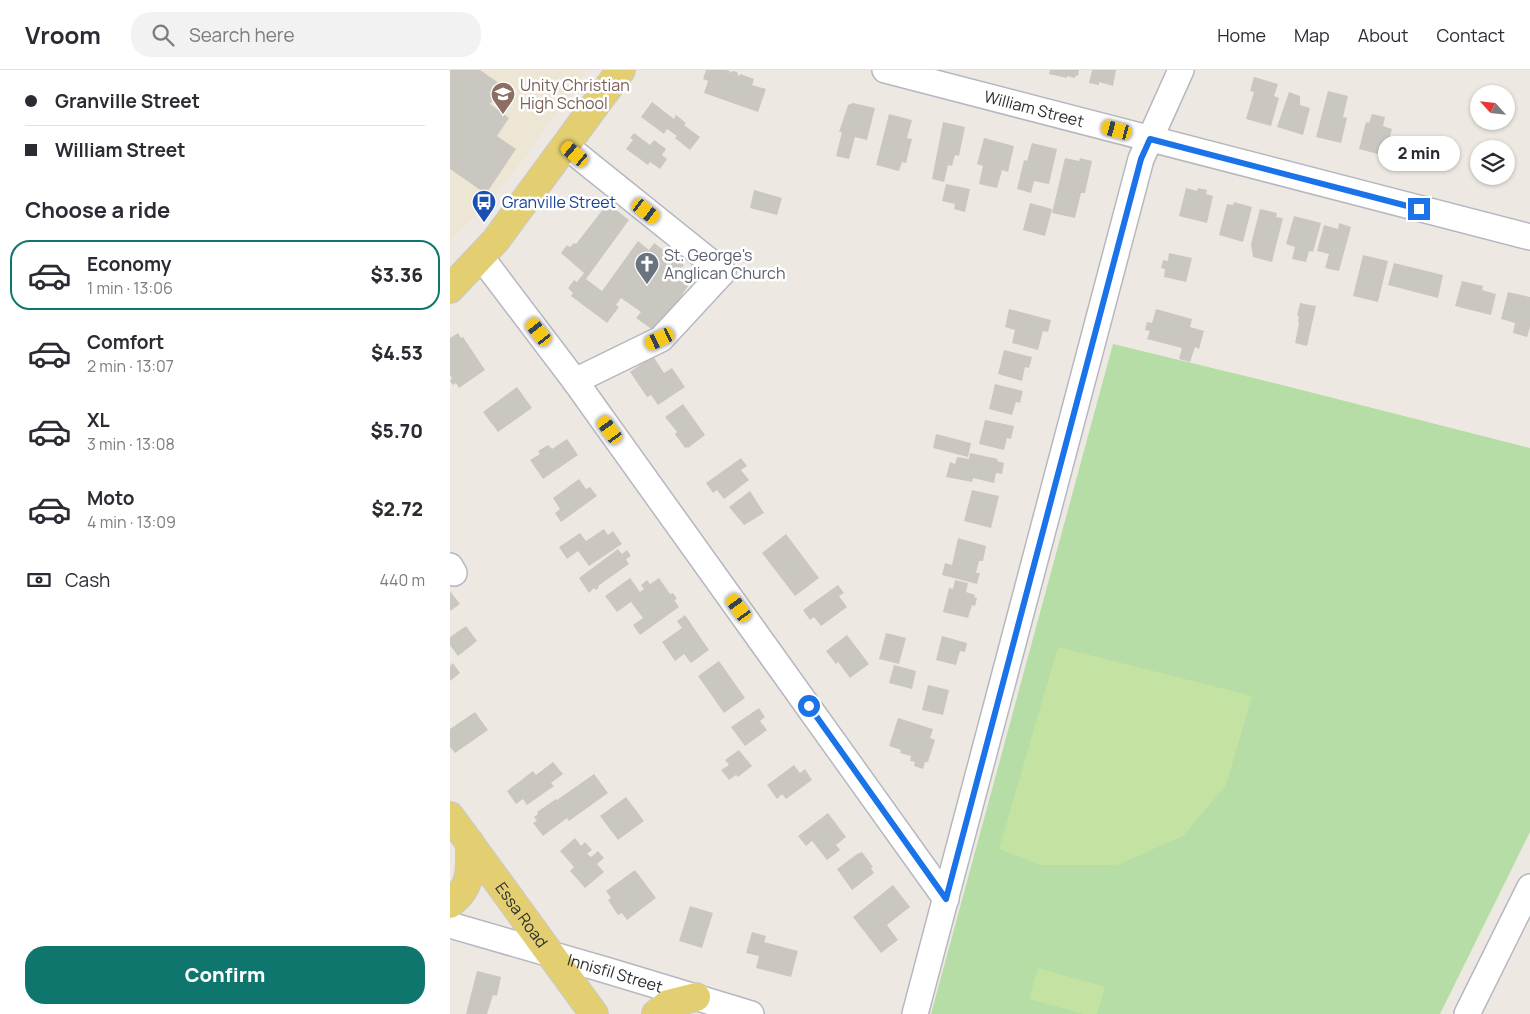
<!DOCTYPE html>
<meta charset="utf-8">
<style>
:root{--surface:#fff;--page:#f2f2f3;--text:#2b2b33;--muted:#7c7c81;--line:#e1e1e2;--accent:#0f766e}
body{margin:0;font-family:Manrope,sans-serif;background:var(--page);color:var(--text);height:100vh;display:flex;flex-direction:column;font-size:19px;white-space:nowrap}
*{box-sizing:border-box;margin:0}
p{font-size:16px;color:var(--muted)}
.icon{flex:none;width:28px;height:28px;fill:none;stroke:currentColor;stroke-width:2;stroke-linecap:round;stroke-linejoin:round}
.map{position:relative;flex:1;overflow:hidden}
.side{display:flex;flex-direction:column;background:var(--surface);width:450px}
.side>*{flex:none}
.top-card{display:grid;align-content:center;height:110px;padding:0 25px;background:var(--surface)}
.needle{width:32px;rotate:297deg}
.buttons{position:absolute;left:1020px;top:15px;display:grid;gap:10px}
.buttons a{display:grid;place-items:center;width:45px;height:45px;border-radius:50%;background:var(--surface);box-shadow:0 1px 4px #0004;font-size:25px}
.end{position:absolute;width:22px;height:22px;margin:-11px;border:6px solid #1a73e8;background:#fff;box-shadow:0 0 0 2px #fff}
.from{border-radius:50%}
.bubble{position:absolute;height:35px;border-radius:18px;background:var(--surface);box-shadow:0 1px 4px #0004;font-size:16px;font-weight:800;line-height:35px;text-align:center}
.car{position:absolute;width:15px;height:30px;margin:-15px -8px;border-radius:6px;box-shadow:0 0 4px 1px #0007;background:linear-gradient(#f5c518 24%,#345 0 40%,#f5c518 0 76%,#345 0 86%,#f5c518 0)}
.top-card b{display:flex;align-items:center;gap:18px;height:48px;font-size:19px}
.top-card b+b{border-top:1px solid var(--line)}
.top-card i{width:12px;height:12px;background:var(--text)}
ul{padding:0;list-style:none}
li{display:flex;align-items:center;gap:15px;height:70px;margin:0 10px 8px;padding:0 15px;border:2px solid transparent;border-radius:20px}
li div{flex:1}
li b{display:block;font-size:19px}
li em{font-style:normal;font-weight:800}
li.current{border-color:var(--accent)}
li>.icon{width:45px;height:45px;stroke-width:1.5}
h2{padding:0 25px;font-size:22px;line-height:60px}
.pay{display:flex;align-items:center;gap:12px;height:55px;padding:0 25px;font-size:19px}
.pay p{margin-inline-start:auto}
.action{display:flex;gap:10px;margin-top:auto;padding:10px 25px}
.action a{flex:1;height:58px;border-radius:20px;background:var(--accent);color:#fff;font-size:20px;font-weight:800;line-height:58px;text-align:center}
header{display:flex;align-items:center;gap:30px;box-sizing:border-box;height:70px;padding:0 25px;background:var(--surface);border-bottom:1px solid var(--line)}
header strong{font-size:24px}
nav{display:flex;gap:28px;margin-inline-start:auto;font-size:18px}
.search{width:350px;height:45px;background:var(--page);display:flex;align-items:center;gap:12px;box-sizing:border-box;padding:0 18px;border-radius:20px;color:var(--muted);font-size:19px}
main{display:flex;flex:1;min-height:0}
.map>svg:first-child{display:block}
</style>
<header>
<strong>Vroom</strong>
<div class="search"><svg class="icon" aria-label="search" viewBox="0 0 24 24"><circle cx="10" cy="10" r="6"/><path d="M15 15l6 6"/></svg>Search here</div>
<nav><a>Home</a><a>Map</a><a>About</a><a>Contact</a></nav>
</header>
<main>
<section class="side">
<div class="top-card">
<b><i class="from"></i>Granville Street</b>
<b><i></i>William Street</b>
</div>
<h2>Choose a ride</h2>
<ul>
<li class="current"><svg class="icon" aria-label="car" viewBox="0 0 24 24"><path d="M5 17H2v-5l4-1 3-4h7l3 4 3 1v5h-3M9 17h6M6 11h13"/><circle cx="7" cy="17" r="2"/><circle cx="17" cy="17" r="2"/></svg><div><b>Economy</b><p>1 min · 13:06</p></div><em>$3.36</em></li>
<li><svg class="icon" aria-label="car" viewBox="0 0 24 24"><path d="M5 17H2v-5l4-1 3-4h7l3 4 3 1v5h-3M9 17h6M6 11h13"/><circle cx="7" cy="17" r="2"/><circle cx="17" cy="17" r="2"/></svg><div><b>Comfort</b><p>2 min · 13:07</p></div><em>$4.53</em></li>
<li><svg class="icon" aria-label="car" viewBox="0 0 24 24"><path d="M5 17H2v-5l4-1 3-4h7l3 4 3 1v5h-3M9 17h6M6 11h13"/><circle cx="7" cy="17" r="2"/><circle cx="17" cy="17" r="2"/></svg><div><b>XL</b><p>3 min · 13:08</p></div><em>$5.70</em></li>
<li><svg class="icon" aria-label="car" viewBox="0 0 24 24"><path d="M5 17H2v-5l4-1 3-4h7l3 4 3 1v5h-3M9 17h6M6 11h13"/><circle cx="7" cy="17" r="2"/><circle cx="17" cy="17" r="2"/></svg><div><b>Moto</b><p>4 min · 13:09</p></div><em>$2.72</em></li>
</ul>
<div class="pay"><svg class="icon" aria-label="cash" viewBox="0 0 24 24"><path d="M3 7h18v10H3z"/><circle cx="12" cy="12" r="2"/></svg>Cash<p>440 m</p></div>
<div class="action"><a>Confirm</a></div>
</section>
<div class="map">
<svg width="1080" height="944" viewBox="0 0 1080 944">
<rect width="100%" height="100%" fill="#ede9e2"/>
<path fill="#ede6d4" d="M0,0H137L73,90L34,138L0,170Z"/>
<path fill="#b5dda5" d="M663,274L828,314L1080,378V762L990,944H481Z"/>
<path fill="#c4e3a3" d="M608,577L802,626L776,715L733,766L667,795H591L549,779Z
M588,898L655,917L647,944H634L579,929Z"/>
<path fill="#cac7c0" d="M0,0H30L53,16L40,34L59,48L47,66L66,79L36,124L0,99Z
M256,0H276L280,1L279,3L283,1L287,2L289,7L290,4L304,9L302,15L316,19L308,42L254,23L258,11L253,9Z
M600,0H629L628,6L626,5L625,8L617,6V8L599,4Z
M642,0H666L663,16L649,12V15L639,13Z
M804,7L828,14L824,26L829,28L821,56L796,49L804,22L800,21Z
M878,21L898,26L893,47L897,48L891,73L866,67Z
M839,22L850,26V35L860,38L853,65L827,57Z
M202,32L224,49L226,45L236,53L234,55L250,67L240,80L225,68L227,66L217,59L214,64L191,47Z
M403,33L425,38L417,70L405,67L399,89L386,86L392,62H389L398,35Z
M439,44L462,50L457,68L462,69L456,93L452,92L449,101L426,95Z
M922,44L935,47L933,56L942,59L935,86L909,79L916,52L919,53Z
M493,52L515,57L509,86L505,85L502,96L498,95L494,112L482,109Z
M184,63L200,75L204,70L216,79L212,85L217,89L210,99L200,92L198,95L176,79L183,70L180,68Z
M534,68L564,76L558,102L552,100L547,118L529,114L533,96L527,94Z
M582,73L607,79L599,114L584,111L581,123L567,119L574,90L577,91Z
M615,88L629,91L630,88L642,91L635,123H631L625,148L602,143Z
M496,114L520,119L515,142L504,139L505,134L492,131Z
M736,118L747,121L748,118L757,120L756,124L763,126L757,153L729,146Z
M304,120L332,128L327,145L300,138Z
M784,132L802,137L793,172L769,165L777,134L783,135Z
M580,133L602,139L595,166L573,160Z
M161,136L179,150L136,209L152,221L188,171L199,180L204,173L234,195L229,200L242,210L207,263L186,248L191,242L171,228L166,235L169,237L157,253L121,226L123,223L118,218L124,210L127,212L134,203L111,183L117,175L120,177L124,173L126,174L154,138L158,141Z
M810,139L827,143L826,147L833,148L822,192L803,187L801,174Z
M844,146L871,153L863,182L859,181L856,192L842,189L845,177L836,174Z
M889,153L901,157L889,201L875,198L879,184L867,181L874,155L888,159Z
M719,183L742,188L736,212L714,207L715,199L711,198L713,190L718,191Z
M913,185L938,191L928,232L903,226Z
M944,193L993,205L988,228L938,215Z
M1012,211L1033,216L1032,220L1046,224L1041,245L1005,236Z
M1058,222L1080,227V257L1077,267L1063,263L1065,253L1051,249Z
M850,233L866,236L857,276L845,273L849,253H848L849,246H847Z
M559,239L601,250L598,262L593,261L588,280L562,273L565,260L555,257Z
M706,239L742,249L740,257L754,261L749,279L745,277L740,292L729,289L732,278L697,269L700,261L695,260L697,252L702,253Z
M8,263L11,268L13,267L35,300L9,318L6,313L3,315L0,311L2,308L0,305V268Z
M554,280L582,287L579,298L575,297L572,311L548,304Z
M203,286L214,303L222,298L235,317L208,335L201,325L197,327L180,302Z
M545,314L573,321L570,333L566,332L562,345L539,339Z
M67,317L82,338L48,362L33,342Z
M233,334L255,365L238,378L237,377L235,378L225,364L227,362L215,347Z
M535,350L564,356L561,369L557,368L554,380L529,374Z
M486,364L521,373L518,387L483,378Z
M117,369L128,385L93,409L80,390L90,384L88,381L98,375L102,379Z
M520,383L548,389L547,391L554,393L552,404L546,403L544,413L523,408L522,412L496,407L500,392L505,394L507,387L519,389Z
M291,388L297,396L291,400L299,410L274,429L267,420L263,423L256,413Z
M129,409L136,419L140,417L147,426L111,452L105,443L110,439L103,428Z
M522,420L549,426L541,458L514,451Z
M300,421L314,443L294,455L279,437Z
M154,459L158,465L163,461L172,474L139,496L128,481L117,489L109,477L130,463L136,471Z
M336,464L369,508L345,526L312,483Z
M508,468L536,476L533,491H529L526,503H530L527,514L492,505L495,493L502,495Z
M168,479L172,484L177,480L181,486L176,489L179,494L148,516L149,517L146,520L144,518L139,523L129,508Z
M180,508L190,522L194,519L191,515L197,510L200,514L209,508L220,524L223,523L227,529L224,530L229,537L190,565L183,555L193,548L181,532L167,542L155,526Z
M505,510L518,513L516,522L525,525L524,527L527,528L525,536L522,535L518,548L493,542L499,518L503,519Z
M388,515L394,523L389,526L397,537L371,556L364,547L360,550L353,540Z
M0,521L10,534L0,541Z
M235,545L259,580L241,593L234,584L225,591L212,572L232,558L227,551Z
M16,556L27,571L8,586L0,575V567Z
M436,563L456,568L449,594L429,589Z
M397,565L419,594L400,608L388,592L386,594L376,581Z
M492,566L517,573L515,582L510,581L506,595L486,590Z
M269,591L295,628L274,643L248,606Z
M3,593L10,603L0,611V596Z
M444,595L466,601L462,619L439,613Z
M478,615L499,620L493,645L472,640Z
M309,638L315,647L310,651L317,660L295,676L281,657Z
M25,642L38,660L5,683L0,677V659Z
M448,648L483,659L480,668L485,670L478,692H475L473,699L464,696L465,692L460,691L461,686L450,683L451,680L439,676Z
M289,680L302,696L288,707L286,705L279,710L271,700L279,695L275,690Z
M103,692L113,704L101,713L104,716L77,735L73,729L66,734L57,721L83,701L86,705Z
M344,695L350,703L355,699L362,710L336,729L332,724L327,729L317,715Z
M144,704L158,723L119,751L117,748L93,766L83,753L87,751L84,747L88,744L87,742L106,729L107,730Z
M176,727L194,751L168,770L150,746Z
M378,743L396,767L386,775L390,780L377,790L362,771L356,776L348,766Z
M125,768L131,776L135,772L142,780L137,784L140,786L141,787L148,781L154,788L147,794L154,802L135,818L120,801L124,797L110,781Z
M412,782L423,797L421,798L424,803L402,820L387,799L407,784Z
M185,800L206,828L177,850L172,843L168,845L158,830L161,828L156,821Z
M443,815L460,837L437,855L448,870L431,883L403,847Z
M240,836L263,843L252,878L229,871Z
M302,862L316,866L314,872L348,881L341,907L306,898L309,886L296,883Z
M27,901L51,907L47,926L43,925L37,944H16Z"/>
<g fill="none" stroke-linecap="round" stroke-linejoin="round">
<defs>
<g id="minor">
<path id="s1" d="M435,0L1080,167"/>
<path d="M116,76L273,202L211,269L125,311"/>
<path d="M31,187L125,311L496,829"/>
<path d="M0,496L4,503"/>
<path id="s2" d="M0,855L159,901L301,944"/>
<path d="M465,944L691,89L731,0"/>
<path d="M1017,944L1080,817"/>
</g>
<g id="major">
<path d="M0,219L46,170L171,0"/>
<path id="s3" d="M0,746L144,944"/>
<path d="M0,834C23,815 20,801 20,773"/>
<path d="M206,944L218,934L246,927"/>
</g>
</defs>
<use href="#minor" stroke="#b6b7c0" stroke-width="28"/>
<use href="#major" stroke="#c9c9c9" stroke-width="30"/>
<use href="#minor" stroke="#fff" stroke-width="25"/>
<use href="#major" stroke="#e3cf72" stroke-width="28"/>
</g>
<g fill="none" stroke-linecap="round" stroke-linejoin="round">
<path stroke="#1a73e8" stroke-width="6" d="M359,636L496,829L691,89L700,69L969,139"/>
</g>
<defs>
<symbol id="school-pin" viewBox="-11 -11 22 30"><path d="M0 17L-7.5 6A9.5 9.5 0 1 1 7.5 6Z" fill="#8d6e63" stroke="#fff"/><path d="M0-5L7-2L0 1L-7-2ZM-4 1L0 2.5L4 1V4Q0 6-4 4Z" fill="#fff"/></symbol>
<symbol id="bus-pin" viewBox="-11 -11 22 30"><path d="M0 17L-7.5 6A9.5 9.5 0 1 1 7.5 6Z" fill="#1a4fb4" stroke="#fff"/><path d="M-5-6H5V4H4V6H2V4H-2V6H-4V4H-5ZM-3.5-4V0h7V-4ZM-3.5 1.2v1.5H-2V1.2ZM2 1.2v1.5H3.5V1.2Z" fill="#fff"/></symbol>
<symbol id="church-pin" viewBox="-11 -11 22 30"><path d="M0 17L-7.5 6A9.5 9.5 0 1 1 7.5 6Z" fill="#6b7280" stroke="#fff"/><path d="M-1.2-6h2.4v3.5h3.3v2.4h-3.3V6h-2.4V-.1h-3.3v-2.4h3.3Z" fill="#fff"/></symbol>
</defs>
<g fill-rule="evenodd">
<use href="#school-pin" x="39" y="10" width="28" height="38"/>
<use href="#bus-pin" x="20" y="118" width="28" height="38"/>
<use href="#church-pin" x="183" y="180" width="28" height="38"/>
</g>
<g text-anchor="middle" stroke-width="5" stroke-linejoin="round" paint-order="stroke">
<g font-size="16" fill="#785e54" stroke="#fff" text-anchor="start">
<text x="70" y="21">Unity Christian<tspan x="70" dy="18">High School</tspan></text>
</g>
<g font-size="16" fill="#2e2e2e" stroke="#fff">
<text dy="6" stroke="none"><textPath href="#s1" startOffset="154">William Street</textPath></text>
<text dy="6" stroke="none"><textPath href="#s3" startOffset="122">Essa Road</textPath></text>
<text dy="6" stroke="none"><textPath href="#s2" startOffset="172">Innisfil Street</textPath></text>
</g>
<g font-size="16" fill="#164399" stroke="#fff" text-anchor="start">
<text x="52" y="138">Granville Street</text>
</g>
<g font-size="16" fill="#5b616d" stroke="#fff" text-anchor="start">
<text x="214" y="191">St. George's<tspan x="214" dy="18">Anglican Church</tspan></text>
</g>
</g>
</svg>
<div class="buttons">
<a><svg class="needle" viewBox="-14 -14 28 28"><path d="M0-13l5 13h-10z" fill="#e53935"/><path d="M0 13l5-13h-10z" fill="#7c7c81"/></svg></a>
<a><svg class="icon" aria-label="layers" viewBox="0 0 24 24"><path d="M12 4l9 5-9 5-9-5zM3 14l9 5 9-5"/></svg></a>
</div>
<i class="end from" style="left:359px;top:636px"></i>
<i class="end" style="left:969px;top:139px"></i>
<div class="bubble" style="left:928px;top:66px;width:82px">2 min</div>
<i class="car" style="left:667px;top:60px;rotate:285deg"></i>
<i class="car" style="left:125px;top:84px;rotate:310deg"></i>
<i class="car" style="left:196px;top:141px;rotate:128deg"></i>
<i class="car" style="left:89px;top:262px;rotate:322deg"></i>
<i class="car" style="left:210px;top:269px;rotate:244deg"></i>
<i class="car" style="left:160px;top:360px;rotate:324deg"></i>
<i class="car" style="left:289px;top:538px;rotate:324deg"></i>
</div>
</main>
